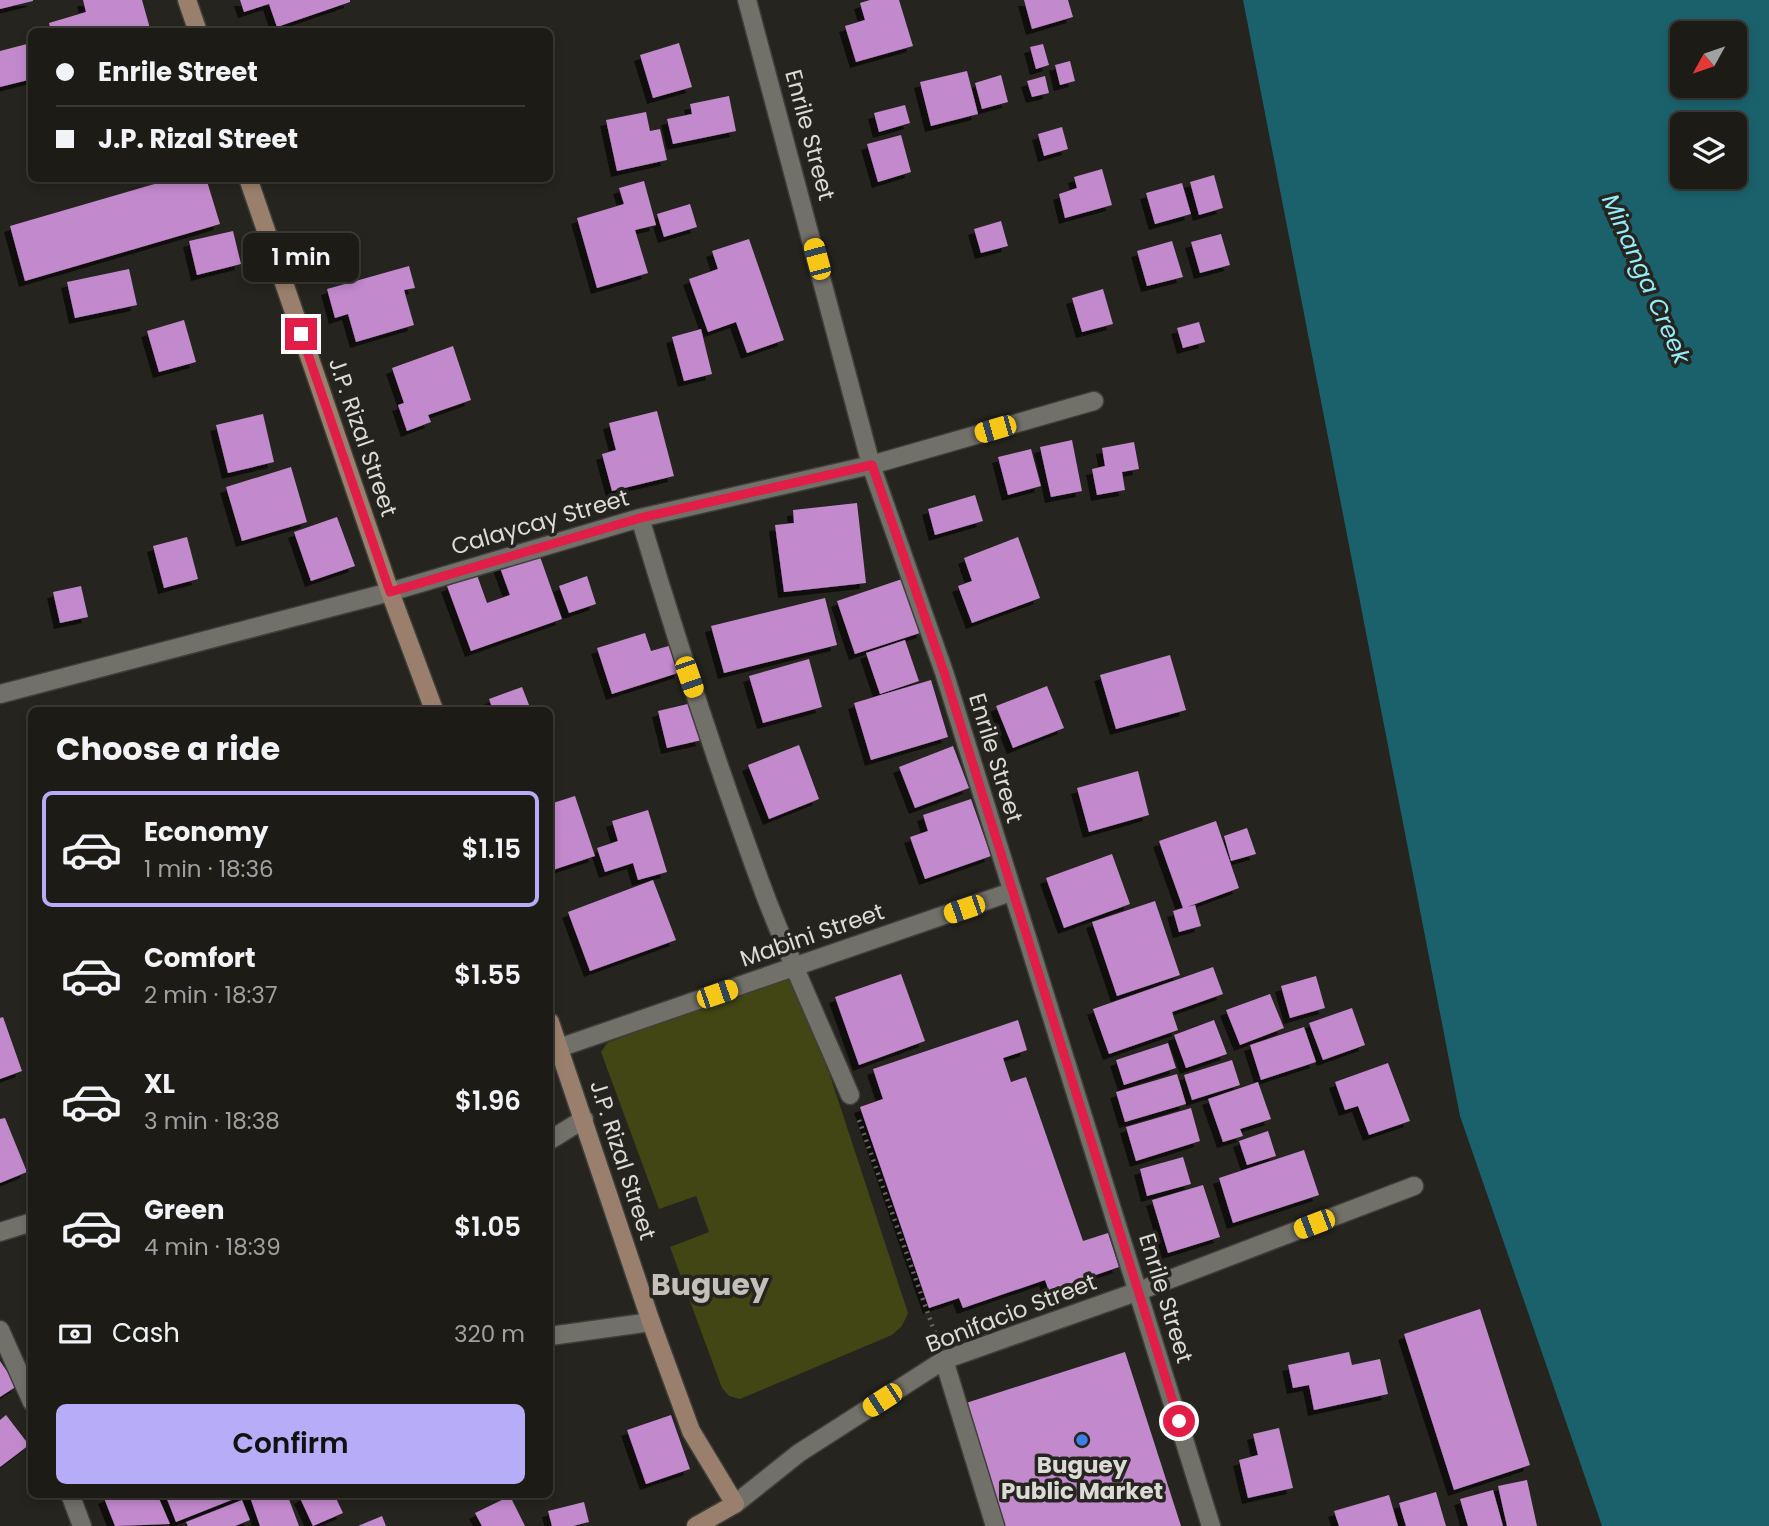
<!DOCTYPE html>
<meta charset="utf-8">
<style>
:root{--surface:#1c1b16;--page:#25241f;--text:#f1f3f6;--muted:#a0a1a1;--line:#3a3935;--accent:#b6acf8}
body{margin:0;font-family:Poppins,sans-serif;background:var(--page);color:var(--text);height:100vh;display:flex;flex-direction:column;font-size:26px;white-space:nowrap}
*{box-sizing:border-box;margin:0}
p{font-size:23px;color:var(--muted)}
.icon{flex:none;width:38px;height:38px;fill:none;stroke:currentColor;stroke-width:2;stroke-linecap:round;stroke-linejoin:round}
.map{position:relative;flex:1;overflow:hidden}
.details{position:absolute;left:28px;top:707px;width:525px;height:791px;display:flex;flex-direction:column;background:var(--surface);border-radius:10px;box-shadow:0 4px 10px #0003,0 0 0 2px var(--line)}
.details>*{flex:none}
.guide{position:absolute;left:28px;top:28px;width:525px;height:154px;border-radius:10px;box-shadow:0 4px 10px #0003,0 0 0 2px var(--line);display:grid;align-content:center;height:154px;padding:0 28px;background:var(--surface)}
.needle{width:46px;rotate:230deg}
.buttons{position:absolute;left:1670px;top:21px;display:grid;gap:14px}
.buttons a{display:grid;place-items:center;width:77px;height:77px;border-radius:10px;background:var(--surface);box-shadow:0 4px 10px #0003,0 0 0 2px var(--line);font-size:35px}
.end{position:absolute;width:32px;height:32px;margin:-16px;border:9px solid #e11d48;background:#fff;box-shadow:0 0 0 4px #fff}
.from{border-radius:50%}
.bubble{position:absolute;height:49px;border-radius:10px;background:var(--surface);box-shadow:0 4px 10px #0003,0 0 0 2px var(--line);font-size:23px;font-weight:600;line-height:49px;text-align:center}
.car{position:absolute;width:21px;height:42px;margin:-21px -10px;border-radius:9px;box-shadow:0 0 5px 2px #0007;background:linear-gradient(#f5c518 24%,#345 0 40%,#f5c518 0 76%,#345 0 86%,#f5c518 0)}
.guide b{display:flex;align-items:center;gap:24px;height:66px;font-size:26px}
.guide b+b{border-top:2px solid var(--line)}
.guide i{width:18px;height:18px;background:var(--text)}
ul{padding:0;list-style:none}
li{display:flex;align-items:center;gap:21px;height:116px;margin:0 14px 10px;padding:0 14px;border:4px solid transparent;border-radius:10px}
li div{flex:1}
li b{display:block;font-size:26px}
li em{font-style:normal;font-weight:600}
li.current{border-color:var(--accent)}
li>.icon{width:63px;height:63px;stroke-width:1.5}
h2{padding:0 28px;font-size:32px;line-height:84px}
.pay{display:flex;align-items:center;gap:18px;height:77px;padding:0 28px;font-size:26px}
.pay p{margin-inline-start:auto}
.button{display:flex;gap:14px;margin-top:auto;padding:14px 28px}
.button a{flex:1;height:80px;border-radius:10px;background:var(--accent);color:#111;font-size:28px;font-weight:600;line-height:80px;text-align:center}
.map>svg:first-child{display:block}
</style>
<div class="map">
<svg width="1769" height="1526" viewBox="0 0 1769 1526">
<defs>
<filter id="shadow"><feDropShadow dx="-6" dy="6" stdDeviation="0" flood-color="#0009"/></filter>
</defs>
<rect width="100%" height="100%" fill="#25241e"/>
<path fill="#424614" d="M784,976H789L800,984L908,1313L902,1326L892,1335L740,1399L729,1396L722,1388L670,1247L709,1232L696,1196L659,1209L601,1052L607,1043Z"/>
<path fill="#1b616c" fill-rule="evenodd" d="M1243,0H1769V1526H1602L1460,1116ZM1682,33H1734V86H1682ZM1682,124H1734V177H1682Z"/>
<path fill="#c289cd" filter="url(#shadow)" d="M0,0H33V1L0,9Z
M83,0H142L151,32H51L49,23L86,12Z
M240,0H350V2L277,27L269,4L244,12Z
M870,0H899L913,46L856,62L845,26L865,20L860,3Z
M1024,0H1068L1073,17L1032,29Z
M679,43L692,87L653,98L640,55Z
M27,44L32,64V79L0,87V51Z
M1043,44L1049,65L1036,69L1030,47Z
M1070,61L1075,81L1060,85L1055,65Z
M967,71L978,114L931,126L920,82Z
M1001,75L1008,102L982,109L975,83Z
M1045,76L1049,93L1032,97L1027,81Z
M729,96L736,131L673,144L667,119L692,114L690,104Z
M905,105L910,123L879,132L874,113Z
M646,112L650,131L660,129L667,160L617,171L606,120Z
M1062,127L1068,149L1044,156L1038,134Z
M901,135L911,172L878,182L867,144Z
M1102,169L1112,205L1065,218L1059,194L1077,188L1074,177Z
M1214,175L1223,208L1199,215L1190,182Z
M175,178H206L220,224L25,281L10,226Z
M644,181L656,225L635,230L648,273L597,288L577,218L624,204L619,188Z
M1182,183L1191,214L1155,224L1146,193Z
M690,204L697,227L664,237L657,214Z
M1001,221L1008,246L981,253L974,229Z
M233,231L241,264L197,275L189,241Z
M1221,234L1230,265L1200,273L1191,242Z
M749,239L784,340L747,353L736,322L708,332L689,279L718,269L712,251Z
M1172,241L1183,277L1147,286L1137,251Z
M409,266L415,288L404,290L414,325L356,342L348,314L335,318L327,289Z
M129,269L137,305L75,318L67,282Z
M1103,289L1113,324L1082,332L1072,298Z
M184,320L196,362L159,372L147,331Z
M1199,322L1205,342L1183,348L1177,328Z
M701,329L712,374L684,381L672,337Z
M453,346L471,400L428,415L431,422L407,431L398,405L404,403L392,368Z
M657,411L674,476L612,491L602,454L616,450L609,423Z
M263,414L274,462L228,473L216,425Z
M1072,440L1082,491L1051,497L1040,447Z
M1134,442L1139,469L1122,472L1125,490L1097,495L1092,469L1105,466L1102,448Z
M1031,449L1041,486L1008,495L998,457Z
M291,467L307,522L242,541L226,487Z
M975,495L983,521L935,535L928,509Z
M857,503L866,583L784,592L775,525L794,523L793,510Z
M337,517L355,566L311,581L294,532Z
M187,537L198,579L164,588L153,546Z
M1018,537L1040,598L972,623L958,586L972,581L964,558Z
M538,551L562,619L471,651L447,586L477,575L487,603L510,595L499,565Z
M587,576L596,604L569,613L559,586Z
M905,578L923,632L855,654L837,601Z
M81,586L88,617L60,623L53,592Z
M825,598L837,645L724,673L711,626Z
M645,633L651,651L672,645L681,672L612,694L597,648Z
M905,640L919,681L880,694L866,653Z
M1170,655L1186,710L1116,729L1100,675Z
M809,659L822,707L763,723L749,676Z
M931,680L948,737L871,760L854,703Z
M1047,686L1064,728L1013,748L996,706Z
M522,687L531,710H493L489,699Z
M692,703L702,740L667,748L658,711Z
M799,745L819,799L769,819L748,765Z
M953,746L969,788L915,808L899,767Z
M1138,771L1149,815L1089,832L1077,788Z
M575,796L595,856L550,871V804Z
M971,799L991,856L925,879L910,837L928,831L923,815Z
M648,810L667,872L638,880L633,863L605,872L597,848L618,841L612,821Z
M1216,821L1239,888L1187,907L1195,905L1201,926L1179,932L1173,911L1183,908L1159,841Z
M1247,828L1256,854L1231,861L1224,836Z
M1112,854L1130,904L1064,928L1046,878Z
M653,880L676,940L590,971L568,912Z
M1155,901L1180,975L1117,996L1092,922Z
M1213,967L1223,994L1172,1012L1178,1030L1109,1054L1093,1009Z
M901,974L925,1041L859,1065L835,997Z
M1316,976L1325,1008L1290,1018L1281,986Z
M1270,994L1284,1028L1240,1045L1226,1010Z
M1352,1008L1365,1045L1323,1060L1309,1023Z
M3,1017L22,1071L0,1079V1018Z
M1018,1020L1027,1050L1003,1058L1011,1082L1026,1077L1083,1241L1108,1233L1119,1267L1049,1291L1045,1280L963,1308L959,1298L929,1308L860,1107L883,1099L873,1069Z
M1214,1020L1227,1054L1186,1068L1174,1035Z
M1304,1027L1316,1062L1261,1080L1250,1045Z
M1168,1043L1176,1068L1124,1085L1116,1060Z
M1232,1060L1240,1085L1192,1100L1184,1075Z
M1388,1063L1410,1121L1369,1135L1358,1106L1345,1110L1335,1082Z
M1177,1074L1186,1104L1125,1122L1116,1092Z
M1258,1082L1271,1119L1240,1129L1243,1136L1223,1142L1208,1099Z
M1191,1108L1200,1141L1136,1161L1126,1127Z
M5,1118L27,1172L0,1183V1119Z
M1268,1131L1276,1156L1247,1165L1239,1141Z
M1304,1150L1319,1195L1233,1223L1219,1178Z
M1183,1157L1191,1184L1147,1196L1140,1169Z
M1203,1185L1220,1237L1168,1253L1152,1200Z
M1480,1309L1530,1465L1454,1490L1404,1334Z
M1125,1352L1181,1526H1005L966,1403Z
M1349,1352L1352,1365L1380,1359L1388,1394L1314,1410L1309,1385L1293,1388L1288,1365Z
M0,1361L17,1386L0,1397Z
M6,1415L29,1445L0,1467V1420Z
M671,1415L690,1469L646,1484L627,1430Z
M1279,1428L1293,1488L1248,1498L1239,1460L1258,1455L1253,1434Z
M1527,1480L1537,1526H1507L1498,1486Z
M1493,1490L1503,1526H1468L1460,1499Z
M1436,1492L1446,1526H1406L1399,1503Z
M113,1494H157L170,1524L115,1526L104,1498Z
M165,1494H244V1495L176,1522Z
M249,1494H287L299,1526H260Z
M307,1494H334L343,1513L313,1526L300,1498Z
M1389,1495L1398,1526H1339L1334,1511Z
M510,1496L525,1526H482L475,1513Z
M242,1500L250,1520L235,1526H188L186,1522Z
M584,1502L589,1522L573,1526H552L548,1511Z
M382,1516L386,1526H358Z"/>
<g fill="none" stroke-linecap="round" stroke-linejoin="round">
<defs>
<path id="lane" d="M550,1140L584,1119
M550,1336L651,1322"/>
<path id="street" d="M747,0L871,465L944,672L1211,1526
M640,518C678,645 719,771 765,895C791,963 822,1029 850,1095
M0,694L390,592L640,518L871,465L1094,401
M550,1051L1011,892
M0,1232L32,1222
M0,1330L32,1402
M944,1360L995,1526
M70,1494L82,1526
M735,1504L799,1453L944,1360L1139,1291L1414,1186"/>
<path id="secondary" d="M187,0L198,32
M248,178L390,592L434,710
M550,1022L651,1322L691,1431L735,1504L696,1526"/>
</defs>
<use href="#lane" stroke="#3f3e3a" stroke-width="21"/>
<use href="#street" stroke="#3f3e3a" stroke-width="21"/>
<use href="#secondary" stroke="#3f3e3a" stroke-width="21"/>
<path stroke="#666561" stroke-width="4.5" stroke-dasharray="2 5" stroke-linecap="butt" d="M859,1120L936,1336"/>
<use href="#lane" stroke="#717069" stroke-width="18"/>
<use href="#street" stroke="#717069" stroke-width="18"/>
<use href="#secondary" stroke="#9a806c" stroke-width="18"/>
</g>
<g fill="none" stroke-linecap="round" stroke-linejoin="round">
<path stroke="#e11d48" stroke-width="9" d="M301,334L390,592L640,518L872,465L944,672L1179,1421"/>
</g>
<circle fill="#3f7fe0" stroke="#25241e" stroke-width="2.5" cx="1082" cy="1440" r="7"/>
<g text-anchor="middle" stroke-width="7" stroke-linejoin="round" paint-order="stroke">
<g font-size="23" fill="#dcdbd8" stroke="#25241e">
<text transform="translate(810 135) rotate(75)" y="8">Enrile Street</text>
<text transform="translate(363 437) rotate(71)" y="8">J.P. Rizal Street</text>
<text transform="translate(540 522) rotate(-16)" y="8">Calaycay Street</text>
<text transform="translate(996 758) rotate(73)" y="8">Enrile Street</text>
<text transform="translate(812 935) rotate(-19)" y="8">Mabini Street</text>
<text transform="translate(623 1160) rotate(72)" y="8">J.P. Rizal Street</text>
<text transform="translate(1166 1298) rotate(73)" y="8">Enrile Street</text>
<text transform="translate(1011 1313) rotate(-21)" y="8">Bonifacio Street</text>
</g>
<g font-size="23" font-weight="bold" fill="#dcdbd8" stroke="#25241e">
<text x="1082" y="1473">Buguey<tspan x="1082" dy="26">Public Market</tspan></text>
</g>
<g font-size="24" font-style="italic" fill="#95edfc" stroke="#25241e">
<text transform="translate(1646 279) rotate(66)" y="8">Minanga Creek</text>
</g>
<g font-size="30" font-weight="bold" fill="#c2c0b9" stroke="#25241e">
<text x="710" y="1295">Buguey</text>
</g>
</g>
</svg>
<div class="buttons">
<a><svg class="needle" viewBox="-14 -14 28 28"><path d="M0-13l5 13h-10z" fill="#e53935"/><path d="M0 13l5-13h-10z" fill="#a0a1a1"/></svg></a>
<a><svg class="icon" aria-label="layers" viewBox="0 0 24 24"><path d="M12 4l9 5-9 5-9-5zM3 14l9 5 9-5"/></svg></a>
</div>
<i class="end from" style="left:1179px;top:1421px"></i>
<i class="end" style="left:301px;top:334px"></i>
<div class="bubble" style="left:243px;top:233px;width:116px">1 min</div>
<i class="car" style="left:817px;top:259px;rotate:345deg"></i>
<i class="car" style="left:995px;top:429px;rotate:254deg"></i>
<i class="car" style="left:689px;top:677px;rotate:161deg"></i>
<i class="car" style="left:964px;top:909px;rotate:251deg"></i>
<i class="car" style="left:717px;top:994px;rotate:71deg"></i>
<i class="car" style="left:1314px;top:1224px;rotate:249deg"></i>
<i class="car" style="left:882px;top:1400px;rotate:237deg"></i>
<div class="guide">
<b><i class="from"></i>Enrile Street</b>
<b><i></i>J.P. Rizal Street</b>
</div>
<section class="details">
<h2>Choose a ride</h2>
<ul>
<li class="current"><svg class="icon" aria-label="car" viewBox="0 0 24 24"><path d="M5 17H2v-5l4-1 3-4h7l3 4 3 1v5h-3M9 17h6M6 11h13"/><circle cx="7" cy="17" r="2"/><circle cx="17" cy="17" r="2"/></svg><div><b>Economy</b><p>1 min · 18:36</p></div><em>$1.15</em></li>
<li><svg class="icon" aria-label="car" viewBox="0 0 24 24"><path d="M5 17H2v-5l4-1 3-4h7l3 4 3 1v5h-3M9 17h6M6 11h13"/><circle cx="7" cy="17" r="2"/><circle cx="17" cy="17" r="2"/></svg><div><b>Comfort</b><p>2 min · 18:37</p></div><em>$1.55</em></li>
<li><svg class="icon" aria-label="car" viewBox="0 0 24 24"><path d="M5 17H2v-5l4-1 3-4h7l3 4 3 1v5h-3M9 17h6M6 11h13"/><circle cx="7" cy="17" r="2"/><circle cx="17" cy="17" r="2"/></svg><div><b>XL</b><p>3 min · 18:38</p></div><em>$1.96</em></li>
<li><svg class="icon" aria-label="car" viewBox="0 0 24 24"><path d="M5 17H2v-5l4-1 3-4h7l3 4 3 1v5h-3M9 17h6M6 11h13"/><circle cx="7" cy="17" r="2"/><circle cx="17" cy="17" r="2"/></svg><div><b>Green</b><p>4 min · 18:39</p></div><em>$1.05</em></li>
</ul>
<div class="pay"><svg class="icon" aria-label="cash" viewBox="0 0 24 24"><path d="M3 7h18v10H3z"/><circle cx="12" cy="12" r="2"/></svg>Cash<p>320 m</p></div>
<div class="button"><a>Confirm</a></div>
</section>
</div>
